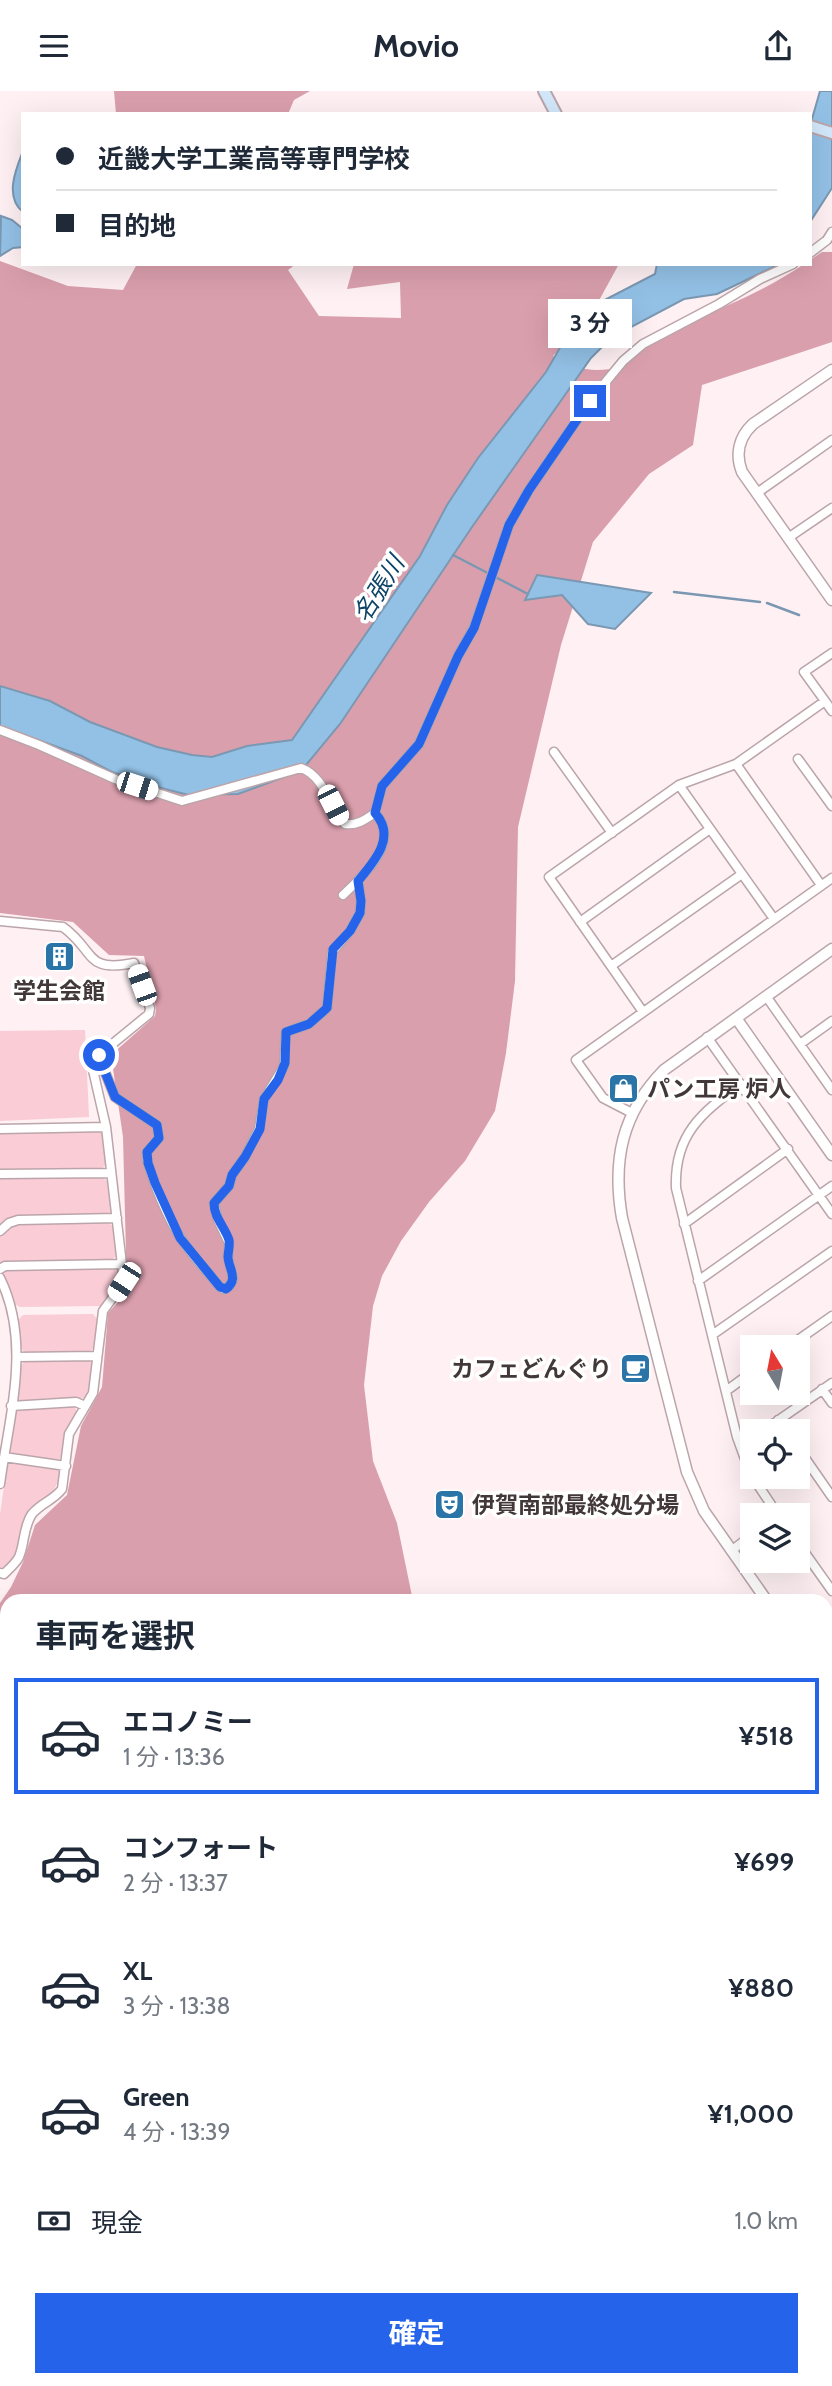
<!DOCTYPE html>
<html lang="ja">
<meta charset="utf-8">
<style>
:root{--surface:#fff;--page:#f2f2f3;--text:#1f2937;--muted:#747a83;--line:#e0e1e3;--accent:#2563eb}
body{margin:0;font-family:Cabin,"Noto Sans JP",sans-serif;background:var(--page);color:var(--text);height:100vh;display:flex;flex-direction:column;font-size:26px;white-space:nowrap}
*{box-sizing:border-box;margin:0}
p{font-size:23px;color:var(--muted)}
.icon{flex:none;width:38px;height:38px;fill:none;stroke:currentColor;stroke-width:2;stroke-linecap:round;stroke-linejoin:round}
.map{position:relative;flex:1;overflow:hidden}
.drawer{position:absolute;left:0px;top:1503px;width:833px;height:793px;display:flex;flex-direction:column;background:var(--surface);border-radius:21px 21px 0 0;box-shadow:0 7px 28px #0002}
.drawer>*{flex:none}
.hud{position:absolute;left:21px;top:21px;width:791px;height:154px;border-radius:0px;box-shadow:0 7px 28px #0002;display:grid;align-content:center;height:154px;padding:0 35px;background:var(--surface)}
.needle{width:46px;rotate:350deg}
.buttons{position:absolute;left:740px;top:1244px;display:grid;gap:14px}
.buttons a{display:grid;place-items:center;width:70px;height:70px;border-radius:0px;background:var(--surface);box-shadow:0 7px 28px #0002;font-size:35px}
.end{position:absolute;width:32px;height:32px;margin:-16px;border:9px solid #2563eb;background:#fff;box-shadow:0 0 0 4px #fff}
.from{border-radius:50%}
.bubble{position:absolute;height:49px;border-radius:0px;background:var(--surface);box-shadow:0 7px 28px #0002;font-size:23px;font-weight:700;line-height:49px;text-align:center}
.car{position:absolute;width:21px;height:42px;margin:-21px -10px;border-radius:9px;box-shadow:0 0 5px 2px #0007;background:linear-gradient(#fff 24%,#345 0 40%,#fff 0 76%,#345 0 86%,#fff 0)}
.hud b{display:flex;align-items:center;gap:24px;height:66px;font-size:26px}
.hud b+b{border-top:2px solid var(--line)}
.hud i{width:18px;height:18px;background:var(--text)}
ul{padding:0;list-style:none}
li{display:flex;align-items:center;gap:21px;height:116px;margin:0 14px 10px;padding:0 21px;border:4px solid transparent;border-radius:0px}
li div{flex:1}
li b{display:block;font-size:26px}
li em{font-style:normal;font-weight:700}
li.selected{border-color:var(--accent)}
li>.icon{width:63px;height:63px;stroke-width:1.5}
h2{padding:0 35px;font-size:32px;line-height:84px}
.pay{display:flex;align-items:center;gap:18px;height:77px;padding:0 35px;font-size:26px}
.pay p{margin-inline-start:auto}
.action{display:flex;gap:14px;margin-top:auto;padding:14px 35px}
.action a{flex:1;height:80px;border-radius:0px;background:var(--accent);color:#fff;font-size:28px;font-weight:700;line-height:80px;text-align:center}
header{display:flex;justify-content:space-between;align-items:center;height:91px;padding:0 35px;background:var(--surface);font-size:32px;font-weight:700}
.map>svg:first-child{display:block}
</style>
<header><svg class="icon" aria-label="menu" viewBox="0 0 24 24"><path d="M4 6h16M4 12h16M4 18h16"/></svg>Movio<svg class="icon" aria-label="share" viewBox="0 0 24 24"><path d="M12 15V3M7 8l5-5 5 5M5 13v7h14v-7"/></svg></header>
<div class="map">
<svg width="832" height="2295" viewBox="0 0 832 2295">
<rect width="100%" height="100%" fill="#fef0f3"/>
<path fill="#f9ccd6" d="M85,939L89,1026L0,1030V940Z
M98,1040L103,1044L106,1073L102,1078L0,1080V1041Z
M102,1086L107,1090L112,1119L108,1124L17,1125L0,1135V1087Z
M108,1132L113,1135L116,1165L112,1169L0,1171V1145L16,1133Z
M113,1177L119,1182C120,1194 110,1210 100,1215L20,1216L14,1213L3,1184L7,1178Z
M93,1223L97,1228L94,1257L89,1261L26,1262L21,1258L18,1229L23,1224Z
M88,1268L92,1273L88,1301L84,1307H49L20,1311L16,1306L21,1274L25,1270Z
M74,1314L77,1321L65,1342L62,1365L58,1369L13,1363L8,1359L13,1322L18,1319Z
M12,1371L57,1377L60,1381C56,1411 36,1405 24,1429C16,1446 21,1471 0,1478V1423L7,1375Z"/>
<path fill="#da9fad" d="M114,0H310L294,9L288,23H116Z
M822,161H832V251L702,294L693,354L649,383L593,451L561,554L518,736L515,890L506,962L495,1020L465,1070L429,1111L401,1150L382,1185L373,1215L364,1294L373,1370L397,1432L413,1510H7V2269L0,2282V1512L11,1496L23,1471L35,1434L67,1404L81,1335L102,1296L108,1222L127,1201L123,1046L111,964L155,925L156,918L144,865L109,864L73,831L0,822V170L68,195L123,199L137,173H296L288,179L319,225L401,227L400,191L347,198L354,173H619L591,224L553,265C571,279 598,282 619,276C638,271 644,251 658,240C669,233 686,231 699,226C735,212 772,195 804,173H810V169Z
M826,2099L832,2102V2295H536L529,2289H826Z
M157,2289H437L429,2295H158Z"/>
<path fill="#93c1e6" stroke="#7b98b2" stroke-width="2" d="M820,0H832V97L810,131V35Z
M23,60V121C4,106 16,78 23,60Z
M1,125L12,129L23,138V156L13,157L0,165Z
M657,173H780L717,203L684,208L612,246L591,267L472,436L340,633L301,680L238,703L189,704L141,692L110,680L82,665L0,635V595L50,610L90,631L157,656L192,664L212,666L247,655L292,649L420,465L447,414L478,367L546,281L569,241L591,216L655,183Z
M537,484L651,502L615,538L588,533L562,504L525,509Z"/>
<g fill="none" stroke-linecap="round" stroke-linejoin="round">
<path stroke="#7b98b2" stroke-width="2.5" d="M453,464L528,503
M674,501L760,511
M767,512L799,524"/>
<defs>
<path id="minor" d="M810,162L827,149L832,141
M757,402L832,349
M788,447L832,417
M825,610L804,581L832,562
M0,639L39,654L115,688L182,710L301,677C324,685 330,716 345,733C357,735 366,728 375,722L382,695L419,653L458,565L474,536L509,434L529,399L590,310L623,270L643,253L719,213L760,188L793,173
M554,661L612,742
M798,668L832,715
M736,673L821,794
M679,694L774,828
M343,804C363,785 402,751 375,722
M0,830L63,836C96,860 84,882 134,872L150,917L149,923L99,964L93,979L106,1036L124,1191L103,1220L93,1302L69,1343L62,1398C54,1409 41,1412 32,1423C23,1436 25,1452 19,1466C16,1472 9,1478 4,1483L0,1482
M580,831L710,738
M611,875L742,783
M766,905L832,999
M643,921L549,786L679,694L736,673L825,610L832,620
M707,946L832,1123
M800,953L832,930
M94,971L103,976L115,1006L157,1034L159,1047L147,1061V1068C153,1092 168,1128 182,1149C193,1166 207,1180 220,1196L223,1198L229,1196L233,1188L228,1166L229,1152L218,1129L214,1112L229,1095L232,1084L245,1066L259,1038L264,1008L284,975L286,941L309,933L327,917L332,861L350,840L360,822L361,810L358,790
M741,993C701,1022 674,1044 676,1097L737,1346L750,1382L778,1424
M632,1022L603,1007L576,969L832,787
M0,1038L106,1036
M0,1083L111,1082
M684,1133L788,1058
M0,1140L9,1132L18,1129L117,1127
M0,1178L5,1175L122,1173
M0,1187C32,1252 9,1325 0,1393
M698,1190L832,1095
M712,1244L832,1160
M788,1256L832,1225
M17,1266L97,1265
M822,1298L832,1312
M726,1300L752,1281
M11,1315L76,1311L85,1315
M778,1329L786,1340
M763,1340L832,1292
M741,1356L752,1348
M798,1357L832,1406
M4,1366L66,1375
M798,1452L832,1500
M731,1460L752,1444
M826,1689L832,1685
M826,1773L832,1769
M826,1789L832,1797
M826,1883L832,1892
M826,1963L832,1959
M826,1978L832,1987
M826,2051L832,2054
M28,2295L34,2289"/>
<path id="tertiary" d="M832,279L753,333C739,346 735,363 742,381L832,509
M736,927L832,1064
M767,1510L704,1420L687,1381L622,1127C612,1069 622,1022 664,979L832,858
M826,1594L832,1603
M826,1731L832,1727
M0,1797L7,1798"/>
<path id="secondary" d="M544,0L556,23
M810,35L832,42"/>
<path id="primary" d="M0,1977L7,1999
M143,2289L146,2295
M515,2289L526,2295
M449,2295L468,2289"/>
</defs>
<use href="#minor" stroke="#bba5aa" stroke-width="11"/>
<use href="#tertiary" stroke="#bba5aa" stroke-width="13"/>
<use href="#secondary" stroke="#bba5aa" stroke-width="14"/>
<use href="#primary" stroke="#5c89ae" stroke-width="16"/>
<use href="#minor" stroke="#fff" stroke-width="8"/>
<use href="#tertiary" stroke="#fff" stroke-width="10"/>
<use href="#secondary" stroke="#d2e8fa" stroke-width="10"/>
<use href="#primary" stroke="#a6d2f4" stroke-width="12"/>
</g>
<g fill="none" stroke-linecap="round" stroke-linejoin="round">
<path stroke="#2563eb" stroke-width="9" d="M99,964L94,971L103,976L115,1006L157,1034L159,1047L147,1061L148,1072L155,1092L180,1147L220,1196L226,1198C239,1188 229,1179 228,1166C228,1161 230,1155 229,1149C225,1136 214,1127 214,1112L229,1095L232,1084L245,1066L260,1038L264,1008L278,989L285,972L286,941L309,933L327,917L333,858L350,840L360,822L361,810L358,790C374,771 397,746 375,722L382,695L419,653L458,565L474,537L509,434L529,399L590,310"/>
</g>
<defs>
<symbol id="building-square" viewBox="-11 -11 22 22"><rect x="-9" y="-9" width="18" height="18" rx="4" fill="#2b74a8" stroke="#fff"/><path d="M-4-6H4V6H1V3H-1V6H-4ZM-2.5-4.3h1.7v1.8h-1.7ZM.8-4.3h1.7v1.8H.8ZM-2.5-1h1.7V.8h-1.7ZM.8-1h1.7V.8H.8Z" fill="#fff"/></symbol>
<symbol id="shop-square" viewBox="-11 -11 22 22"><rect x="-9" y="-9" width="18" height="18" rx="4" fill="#2b74a8" stroke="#fff"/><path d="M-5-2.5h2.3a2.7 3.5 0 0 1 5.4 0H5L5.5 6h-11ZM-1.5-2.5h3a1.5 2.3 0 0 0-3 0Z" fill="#fff"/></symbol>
<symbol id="cafe-square" viewBox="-11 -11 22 22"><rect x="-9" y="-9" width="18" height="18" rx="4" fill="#2b74a8" stroke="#fff"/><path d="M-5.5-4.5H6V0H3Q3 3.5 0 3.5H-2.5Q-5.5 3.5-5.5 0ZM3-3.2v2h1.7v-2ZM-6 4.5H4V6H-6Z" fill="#fff"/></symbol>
<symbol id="theatre-square" viewBox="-11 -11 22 22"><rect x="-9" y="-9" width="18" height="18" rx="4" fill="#2b74a8" stroke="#fff"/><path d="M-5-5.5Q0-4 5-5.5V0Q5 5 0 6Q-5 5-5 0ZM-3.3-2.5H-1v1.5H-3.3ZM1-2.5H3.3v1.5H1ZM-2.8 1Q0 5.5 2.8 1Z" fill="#fff"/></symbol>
</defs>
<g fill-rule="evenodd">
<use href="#building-square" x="42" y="848" width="35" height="35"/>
<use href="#shop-square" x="606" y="980" width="35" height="35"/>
<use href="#cafe-square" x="618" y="1260" width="35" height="35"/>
<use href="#theatre-square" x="432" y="1396" width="35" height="35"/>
</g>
<g text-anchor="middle" stroke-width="7" stroke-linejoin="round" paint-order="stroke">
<g font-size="23" font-weight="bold" fill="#42383a" stroke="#fff" text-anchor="start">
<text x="59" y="908" text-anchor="middle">学生会館</text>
<text x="647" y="1006">パン工房 炉人</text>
<text x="612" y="1286" text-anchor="end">カフェどんぐり</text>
<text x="472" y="1422">伊賀南部最終処分場</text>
</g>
<g font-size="24" font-style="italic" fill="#0c4367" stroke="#fff">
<text transform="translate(379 498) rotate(-58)" y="8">名張川</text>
</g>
</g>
</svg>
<div class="buttons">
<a><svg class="needle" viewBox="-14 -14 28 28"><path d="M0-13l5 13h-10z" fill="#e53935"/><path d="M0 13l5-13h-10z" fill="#747a83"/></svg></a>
<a><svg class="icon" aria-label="locate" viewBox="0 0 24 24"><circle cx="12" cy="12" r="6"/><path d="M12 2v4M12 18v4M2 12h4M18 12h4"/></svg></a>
<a><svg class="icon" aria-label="layers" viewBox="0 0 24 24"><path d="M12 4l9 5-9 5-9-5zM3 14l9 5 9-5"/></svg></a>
</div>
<i class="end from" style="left:99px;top:964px"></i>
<i class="end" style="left:590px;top:310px"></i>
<div class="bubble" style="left:548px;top:208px;width:84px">3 分</div>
<i class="car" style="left:137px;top:695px;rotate:108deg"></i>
<i class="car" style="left:333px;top:714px;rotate:153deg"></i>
<i class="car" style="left:142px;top:894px;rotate:340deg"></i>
<i class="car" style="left:124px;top:1191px;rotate:213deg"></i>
<div class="hud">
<b><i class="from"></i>近畿大学工業高等専門学校</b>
<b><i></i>目的地</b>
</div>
<section class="drawer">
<h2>車両を選択</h2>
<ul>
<li class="selected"><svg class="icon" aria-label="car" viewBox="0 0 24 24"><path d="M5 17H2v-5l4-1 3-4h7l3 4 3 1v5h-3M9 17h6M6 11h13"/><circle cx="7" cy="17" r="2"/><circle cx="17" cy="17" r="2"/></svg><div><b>エコノミー</b><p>1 分 · 13:36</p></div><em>¥518</em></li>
<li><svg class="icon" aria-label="car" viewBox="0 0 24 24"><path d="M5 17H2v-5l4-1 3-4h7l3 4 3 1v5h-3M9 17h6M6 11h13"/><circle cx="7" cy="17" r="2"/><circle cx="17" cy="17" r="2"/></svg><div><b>コンフォート</b><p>2 分 · 13:37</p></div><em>¥699</em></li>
<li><svg class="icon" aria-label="car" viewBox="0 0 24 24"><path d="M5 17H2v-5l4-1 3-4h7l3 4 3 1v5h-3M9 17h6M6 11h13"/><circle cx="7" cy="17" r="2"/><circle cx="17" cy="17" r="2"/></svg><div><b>XL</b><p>3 分 · 13:38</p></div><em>¥880</em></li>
<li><svg class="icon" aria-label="car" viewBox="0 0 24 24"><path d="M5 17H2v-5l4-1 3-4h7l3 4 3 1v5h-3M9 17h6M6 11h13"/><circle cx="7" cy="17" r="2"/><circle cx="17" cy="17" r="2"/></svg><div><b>Green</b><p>4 分 · 13:39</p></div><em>¥1,000</em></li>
</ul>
<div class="pay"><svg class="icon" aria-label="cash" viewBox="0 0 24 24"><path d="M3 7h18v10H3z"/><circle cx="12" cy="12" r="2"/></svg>現金<p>1.0 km</p></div>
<div class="action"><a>確定</a></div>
</section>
</div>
